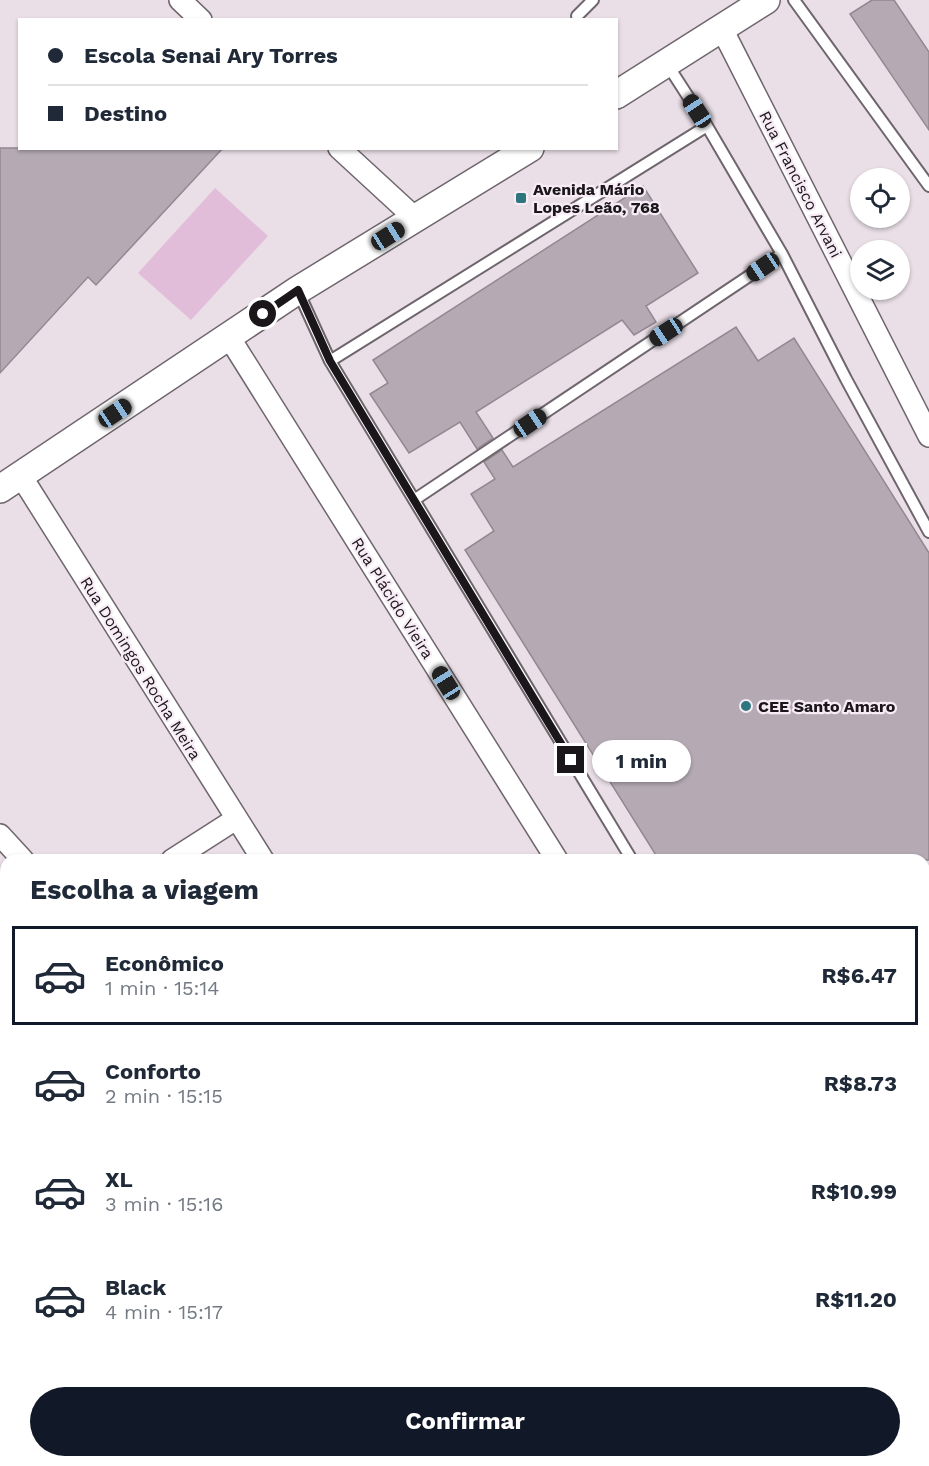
<!DOCTYPE html>
<html lang="pt">
<meta charset="utf-8">
<style>
:root{--surface:#fff;--page:#f2f2f3;--text:#1f2937;--muted:#747a83;--line:#e0e1e3;--accent:#111827}
body{margin:0;font-family:"Work Sans",sans-serif;background:var(--page);color:var(--text);height:100vh;display:flex;flex-direction:column;font-size:22px;white-space:nowrap}
*{box-sizing:border-box;margin:0}
p{font-size:20px;color:var(--muted)}
.icon{flex:none;width:33px;height:33px;fill:none;stroke:currentColor;stroke-width:2;stroke-linecap:round;stroke-linejoin:round}
.map{position:relative;flex:1;overflow:hidden}
.panel{position:absolute;left:0px;top:854px;width:930px;height:614px;display:flex;flex-direction:column;background:var(--surface);border-radius:18px 18px 0 0;box-shadow:0 2px 4px #0004}
.panel>*{flex:none}
.guide{position:absolute;left:18px;top:18px;width:600px;height:132px;border-radius:0px;box-shadow:0 2px 4px #0004;display:grid;align-content:center;height:132px;padding:0 30px;background:var(--surface)}
.tools{position:absolute;left:850px;top:168px;display:grid;gap:12px}
.tools a{display:grid;place-items:center;width:60px;height:60px;border-radius:50%;background:var(--surface);box-shadow:0 2px 4px #0004;font-size:30px}
.end{position:absolute;width:27px;height:27px;margin:-14px;border:8px solid #1a1619;background:#fff;box-shadow:0 0 0 3px #fff}
.from{border-radius:50%}
.bubble{position:absolute;height:42px;border-radius:21px;background:var(--surface);box-shadow:0 2px 4px #0004;font-size:20px;font-weight:700;line-height:42px;text-align:center}
.car{position:absolute;width:18px;height:36px;margin:-18px -9px;border-radius:8px;box-shadow:0 0 4px 2px #0007;background:linear-gradient(#222 24%,#8ab4d8 0 40%,#222 0 76%,#8ab4d8 0 86%,#222 0)}
.guide b{display:flex;align-items:center;gap:21px;height:57px;font-size:22px}
.guide b+b{border-top:2px solid var(--line)}
.guide i{width:15px;height:15px;background:var(--text)}
ul{padding:0;list-style:none}
li{display:flex;align-items:center;gap:18px;height:99px;margin:0 12px 9px;padding:0 18px;border:3px solid transparent;border-radius:0px}
li div{flex:1}
li b{display:block;font-size:22px}
li em{font-style:normal;font-weight:700}
li.on{border-color:var(--accent)}
li>.icon{width:54px;height:54px;stroke-width:1.5}
h2{padding:0 30px;font-size:27px;line-height:72px}
.action{display:flex;gap:12px;margin-top:auto;padding:12px 30px}
.action a{flex:1;height:69px;border-radius:36px;background:var(--accent);color:#fff;font-size:24px;font-weight:700;line-height:69px;text-align:center}
.map>svg:first-child{display:block}
</style>
<div class="map">
<svg width="929" height="1466" viewBox="0 0 929 1466">
<rect width="100%" height="100%" fill="#eadfe7"/>
<path fill="#e1bdda" d="M215,188L268,236L191,320L138,273Z"/>
<path fill="#b5aab3" stroke="#938890" stroke-width="1.5" d="M872,0H894L929,52V130L850,14Z
M0,148H223L96,285L88,277L0,373Z
M643,186L698,273L646,306L656,322L634,335L622,320L476,412L493,438L477,449L460,422L409,453L370,394L388,383L373,360Z
M736,327L758,361L794,338L929,553V860H659L465,550L494,531L471,494L495,479L484,462L502,450L513,467Z"/>
<g fill="none" stroke-linecap="round" stroke-linejoin="round">
<defs>
<path id="service" d="M794,0L929,186
M577,16L593,0
M667,64L707,126L782,254L846,379L929,532
M298,291L330,361L632,860
M330,361L707,126
M414,500L782,254
M924,964L929,961"/>
<path id="minor" d="M180,0L201,20
M722,29L929,436
M339,148L415,218
M229,337L557,860
M21,476L263,860
M0,835L23,860
M172,860L236,819
M0,1185L6,1192
M924,1209L929,1208
M0,1310L6,1303
M924,1374L929,1379
M395,1466L403,1461"/>
<path id="tertiary" d="M616,95L766,0
M0,489L298,290L530,148"/>
</defs>
<use href="#service" stroke="#6f666d" stroke-width="14"/>
<use href="#minor" stroke="#6f666d" stroke-width="24"/>
<use href="#tertiary" stroke="#6f666d" stroke-width="30"/>
<use href="#service" stroke="#fff" stroke-width="10"/>
<use href="#minor" stroke="#fff" stroke-width="21"/>
<use href="#tertiary" stroke="#fff" stroke-width="27"/>
</g>
<g fill="none" stroke-linecap="round" stroke-linejoin="round">
<path stroke="#1a1619" stroke-width="8" d="M263,314L298,290L330,361L571,760"/>
</g>
<g fill="#2d767e" stroke="#f7ecf5" stroke-width="2">
<rect x="515" y="192" width="12" height="12" rx="3"/>
<circle cx="746" cy="706" r="6"/>
</g>
<g text-anchor="middle" stroke-width="4.5" stroke-linejoin="round" paint-order="stroke">
<g font-size="16" fill="#1a1619" stroke="#f7ecf5">
<text transform="translate(801 184) rotate(63)" y="6">Rua Francisco Arvani</text>
<text transform="translate(393 598) rotate(58)" y="6">Rua Plácido Vieira</text>
<text transform="translate(141 668) rotate(58)" y="6">Rua Domingos Rocha Meira</text>
</g>
<g font-size="16" font-weight="bold" fill="#1a1619" stroke="#f7ecf5" text-anchor="start">
<text x="533" y="195">Avenida Mário<tspan x="533" dy="18">Lopes Leão, 768</tspan></text>
<text x="758" y="712">CEE Santo Amaro</text>
</g>
</g>
</svg>
<div class="tools">
<a><svg class="icon" aria-label="locate" viewBox="0 0 24 24"><circle cx="12" cy="12" r="6"/><path d="M12 2v4M12 18v4M2 12h4M18 12h4"/></svg></a>
<a><svg class="icon" aria-label="layers" viewBox="0 0 24 24"><path d="M12 4l9 5-9 5-9-5zM3 14l9 5 9-5"/></svg></a>
</div>
<i class="end from" style="left:263px;top:314px"></i>
<i class="end" style="left:571px;top:760px"></i>
<div class="bubble" style="left:592px;top:740px;width:99px">1 min</div>
<i class="car" style="left:697px;top:111px;rotate:327deg"></i>
<i class="car" style="left:388px;top:236px;rotate:58deg"></i>
<i class="car" style="left:763px;top:267px;rotate:236deg"></i>
<i class="car" style="left:666px;top:332px;rotate:237deg"></i>
<i class="car" style="left:115px;top:413px;rotate:56deg"></i>
<i class="car" style="left:530px;top:423px;rotate:56deg"></i>
<i class="car" style="left:446px;top:683px;rotate:328deg"></i>
<div class="guide">
<b><i class="from"></i>Escola Senai Ary Torres</b>
<b><i></i>Destino</b>
</div>
<section class="panel">
<h2>Escolha a viagem</h2>
<ul>
<li class="on"><svg class="icon" aria-label="car" viewBox="0 0 24 24"><path d="M5 17H2v-5l4-1 3-4h7l3 4 3 1v5h-3M9 17h6M6 11h13"/><circle cx="7" cy="17" r="2"/><circle cx="17" cy="17" r="2"/></svg><div><b>Econômico</b><p>1 min · 15:14</p></div><em>R$6.47</em></li>
<li><svg class="icon" aria-label="car" viewBox="0 0 24 24"><path d="M5 17H2v-5l4-1 3-4h7l3 4 3 1v5h-3M9 17h6M6 11h13"/><circle cx="7" cy="17" r="2"/><circle cx="17" cy="17" r="2"/></svg><div><b>Conforto</b><p>2 min · 15:15</p></div><em>R$8.73</em></li>
<li><svg class="icon" aria-label="car" viewBox="0 0 24 24"><path d="M5 17H2v-5l4-1 3-4h7l3 4 3 1v5h-3M9 17h6M6 11h13"/><circle cx="7" cy="17" r="2"/><circle cx="17" cy="17" r="2"/></svg><div><b>XL</b><p>3 min · 15:16</p></div><em>R$10.99</em></li>
<li><svg class="icon" aria-label="car" viewBox="0 0 24 24"><path d="M5 17H2v-5l4-1 3-4h7l3 4 3 1v5h-3M9 17h6M6 11h13"/><circle cx="7" cy="17" r="2"/><circle cx="17" cy="17" r="2"/></svg><div><b>Black</b><p>4 min · 15:17</p></div><em>R$11.20</em></li>
</ul>
<div class="action"><a>Confirmar</a></div>
</section>
</div>
